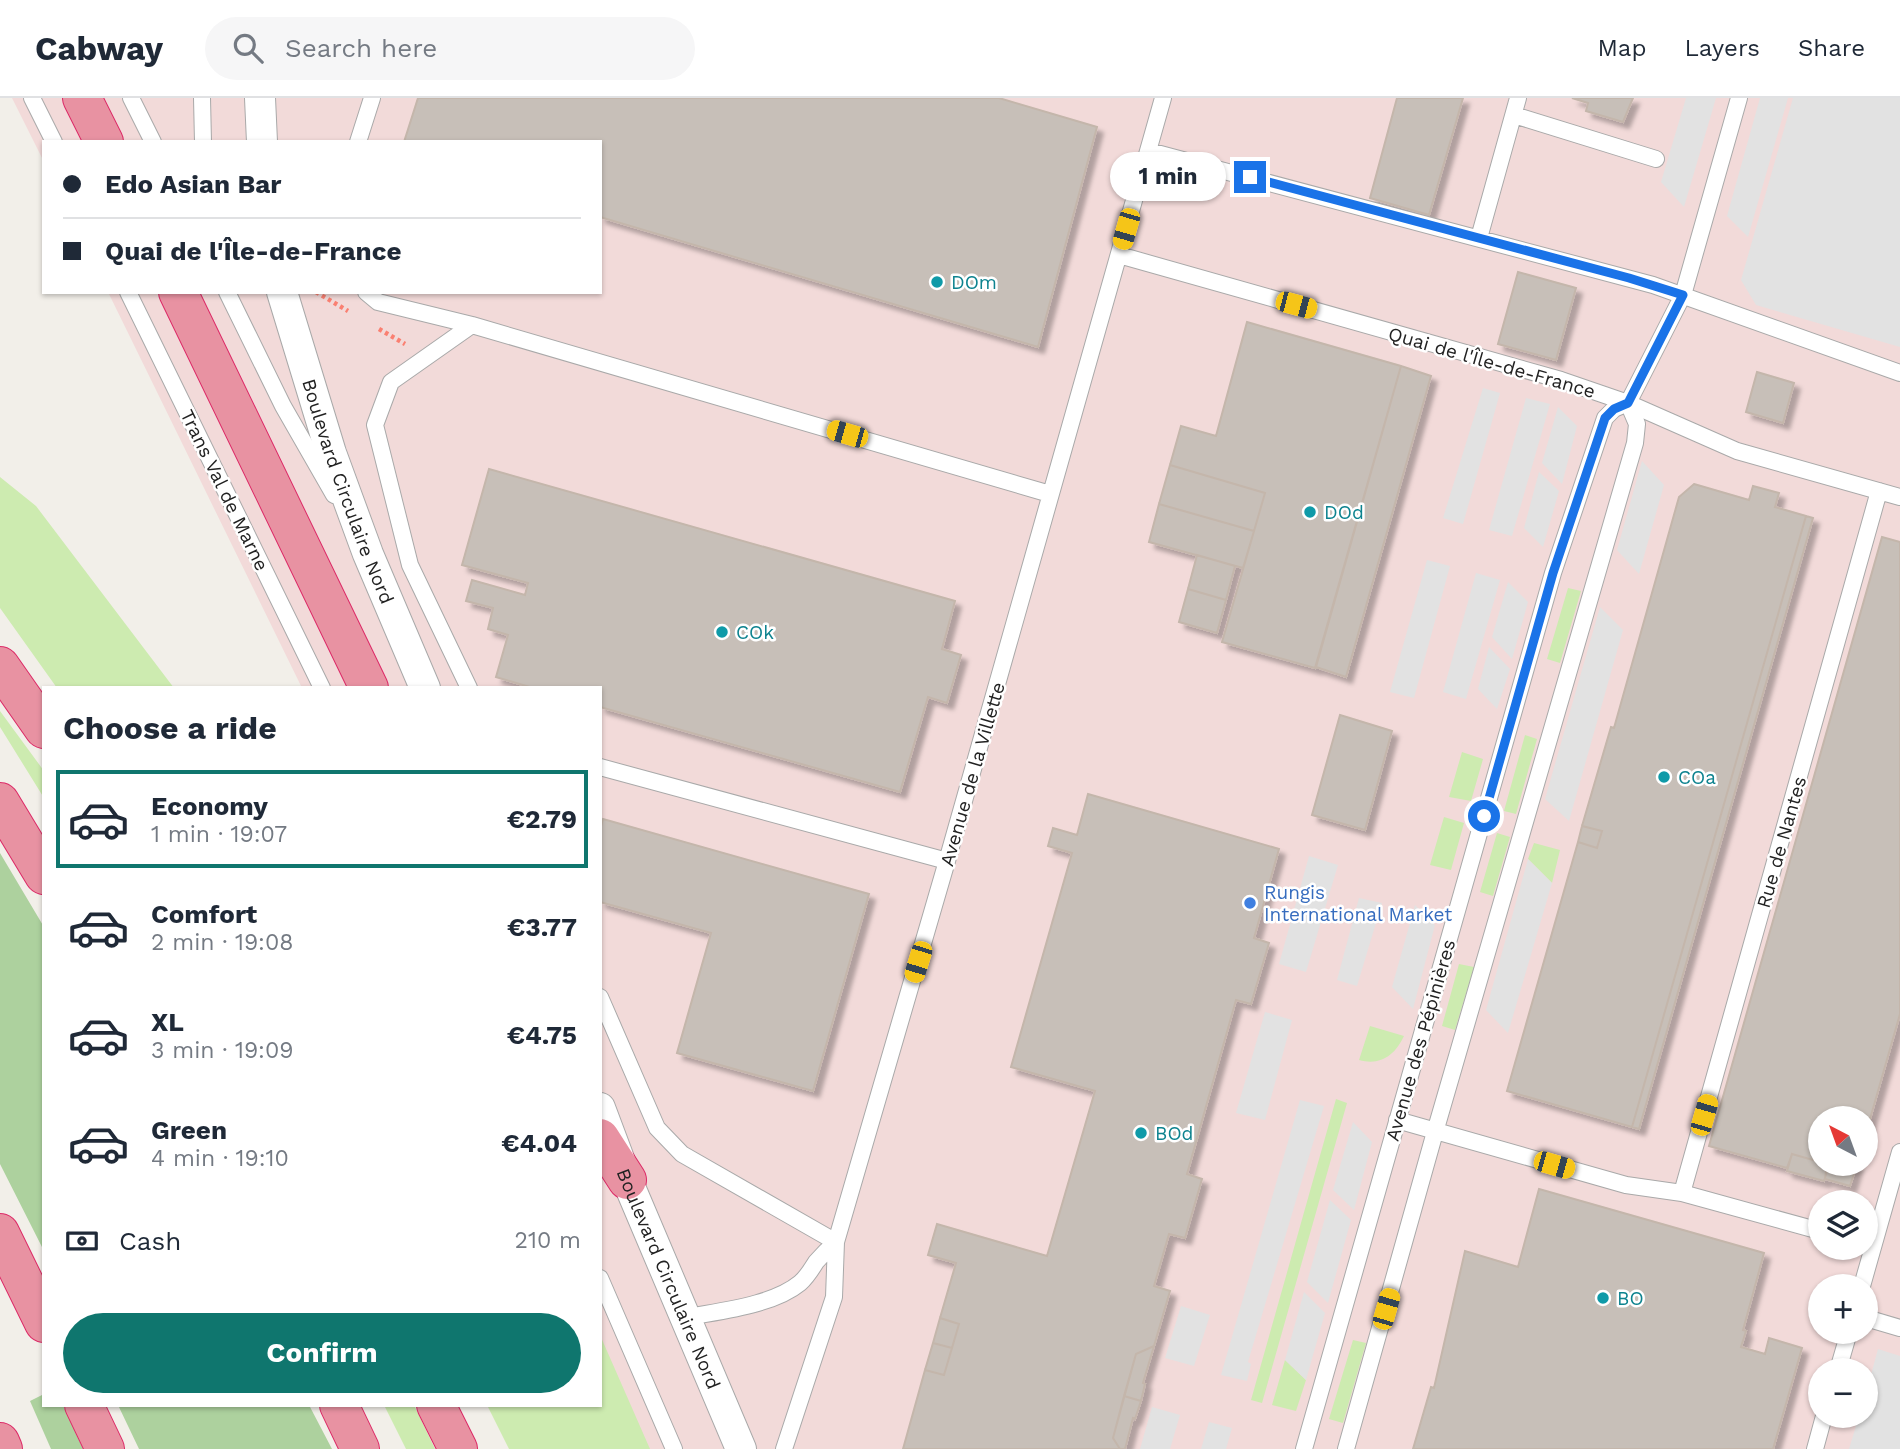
<!DOCTYPE html>
<meta charset="utf-8">
<style>
:root{--surface:#fff;--page:#f6f6f7;--text:#1f2937;--muted:#747a83;--line:#e0e1e3;--accent:#0f766e}
body{margin:0;font-family:"Work Sans",sans-serif;background:var(--page);color:var(--text);height:100vh;display:flex;flex-direction:column;font-size:26px;white-space:nowrap}
*{box-sizing:border-box;margin:0}
p{font-size:23px;color:var(--muted)}
.icon{flex:none;width:38px;height:38px;fill:none;stroke:currentColor;stroke-width:2;stroke-linecap:round;stroke-linejoin:round}
.map{position:relative;flex:1;overflow:hidden}
.drawer{position:absolute;left:42px;top:588px;width:560px;height:721px;display:flex;flex-direction:column;background:var(--surface);border-radius:0px;box-shadow:0 2px 5px #0004}
.drawer>*{flex:none}
.hud{position:absolute;left:42px;top:42px;width:560px;height:154px;border-radius:0px;box-shadow:0 2px 5px #0004;display:grid;align-content:center;height:154px;padding:0 21px;background:var(--surface)}
.needle{width:46px;rotate:319deg}
.controls{position:absolute;left:1808px;top:1008px;display:grid;gap:14px}
.controls a{display:grid;place-items:center;width:70px;height:70px;border-radius:50%;background:var(--surface);box-shadow:0 2px 5px #0004;font-size:35px}
.end{position:absolute;width:32px;height:32px;margin:-16px;border:9px solid #1a73e8;background:#fff;box-shadow:0 0 0 4px #fff}
.from{border-radius:50%}
.bubble{position:absolute;height:49px;border-radius:24px;background:var(--surface);box-shadow:0 2px 5px #0004;font-size:23px;font-weight:700;line-height:49px;text-align:center}
.car{position:absolute;width:21px;height:42px;margin:-21px -10px;border-radius:9px;box-shadow:0 0 5px 2px #0007;background:linear-gradient(#f5c518 24%,#345 0 40%,#f5c518 0 76%,#345 0 86%,#f5c518 0)}
.hud b{display:flex;align-items:center;gap:24px;height:66px;font-size:26px}
.hud b+b{border-top:2px solid var(--line)}
.hud i{width:18px;height:18px;background:var(--text)}
ul{padding:0;list-style:none}
li{display:flex;align-items:center;gap:21px;height:98px;margin:0 14px 10px;padding:0 7px;border:4px solid transparent;border-radius:0px}
li div{flex:1}
li b{display:block;font-size:26px}
li em{font-style:normal;font-weight:700}
li.current{border-color:var(--accent)}
li>.icon{width:63px;height:63px;stroke-width:1.5}
h2{padding:0 21px;font-size:32px;line-height:84px}
.pay{display:flex;align-items:center;gap:18px;height:77px;padding:0 21px;font-size:26px}
.pay p{margin-inline-start:auto}
.primary-button{display:flex;gap:14px;margin-top:auto;padding:14px 21px}
.primary-button a{flex:1;height:80px;border-radius:42px;background:var(--accent);color:#fff;font-size:28px;font-weight:700;line-height:80px;text-align:center}
header{display:flex;align-items:center;gap:42px;box-sizing:border-box;height:98px;padding:0 35px;background:var(--surface);border-bottom:2px solid var(--line)}
header strong{font-size:33px}
nav{display:flex;gap:38px;margin-inline-start:auto;font-size:24px}
.search{width:490px;height:63px;background:var(--page);display:flex;align-items:center;gap:18px;box-sizing:border-box;padding:0 24px;border-radius:38px;color:var(--muted);font-size:26px}
.map>svg:first-child{display:block}
</style>
<header>
<strong>Cabway</strong>
<div class="search"><svg class="icon" aria-label="search" viewBox="0 0 24 24"><circle cx="10" cy="10" r="6"/><path d="M15 15l6 6"/></svg>Search here</div>
<nav><a>Map</a><a>Layers</a><a>Share</a></nav>
</header>
<div class="map">
<svg width="1900" height="1351" viewBox="0 0 1900 1351">
<defs>
<filter id="shadow"><feDropShadow dx="6" dy="6" stdDeviation="2" flood-color="#0004"/></filter>
</defs>
<rect width="100%" height="100%" fill="#f2efe9"/>
<path fill="#f2dad9" fill-rule="evenodd" d="M12,0H1900V1351H610L600,1307V590H302L108,194H600V44H44V64ZM1820,1020H1866V1066H1820ZM1820,1104H1866V1150H1820ZM1820,1188H1866V1234H1820ZM1820,1272H1866V1318H1820Z"/>
<path fill="#cdebb0" d="M0,379L36,408L174,590H57L0,510Z
M1568,490L1581,493L1560,565L1547,561Z
M0,613L44,673V700L0,629Z
M1525,637L1537,641L1516,716L1504,713Z
M1462,654L1483,661L1471,703L1449,699Z
M1444,719L1464,725L1451,772L1430,767Z
M1497,735L1510,739L1493,798L1480,794Z
M1534,745L1560,752L1552,785L1528,761Z
M1459,866L1474,869L1455,932L1442,928Z
M1370,928L1404,938C1395,957 1381,968 1359,962Z
M1336,1001L1347,1005L1262,1305L1251,1302Z
M600,1237L650,1351H509L487,1307H600Z
M1353,1242L1366,1245L1343,1325L1329,1321Z
M1285,1262L1306,1282L1296,1313L1272,1307Z
M384,1307H414L435,1351H406Z"/>
<path fill="#add19e" d="M0,755L44,829V1153L0,1066Z
M44,1296V1307H63L83,1351H51L30,1303Z
M118,1307H309L332,1351H139Z"/>
<path fill="#e2e2e2" d="M1686,0H1716L1684,109L1661,84Z
M1760,0H1788L1748,139L1727,118Z
M1793,0H1900V249L1756,207L1741,182Z
M1483,290L1500,295L1463,426L1443,420Z
M1526,300L1550,306L1512,438L1489,432Z
M1558,309L1577,328L1562,386L1542,365Z
M1642,363L1664,387L1639,476L1617,452Z
M1539,374L1559,393L1543,449L1524,430Z
M1427,462L1450,468L1414,600L1390,594Z
M1476,475L1500,482L1466,601L1443,594Z
M1508,484L1528,504L1512,561L1492,539Z
M1600,509L1623,532L1569,723L1545,701Z
M1489,549L1510,571L1497,611L1478,591Z
M1309,758L1338,767L1306,874L1279,866Z
M1528,761L1552,785L1508,935L1486,912Z
M1359,800L1382,805L1357,888L1337,882Z
M1415,807L1435,827L1413,911L1392,889Z
M1265,914L1292,922L1265,1022L1236,1015Z
M1300,1002L1324,1008L1248,1264L1251,1266L1247,1283L1221,1277Z
M1353,1024L1372,1044L1354,1112L1333,1092Z
M1330,1102L1351,1122L1328,1205L1307,1184Z
M1304,1194L1325,1215L1306,1282L1285,1262Z
M1181,1208L1210,1217L1194,1268L1165,1260Z
M1878,1251L1900,1258V1351H1849L1859,1318H1866V1295Z
M1152,1309L1180,1317L1170,1351H1140Z
M1209,1324L1232,1330L1226,1351H1201Z"/>
<path fill="#c7bfb8" stroke="#c4b6ab" stroke-width="2" filter="url(#shadow)" d="M418,0H999L1097,29L1038,249L600,119V44H404Z
M1397,0H1463L1429,117L1370,100Z
M1572,0H1633L1623,24L1586,13L1588,5Z
M1518,174L1576,190L1556,262L1498,246Z
M1247,224L1401,268L1315,570L1222,544L1265,395L1170,367L1181,328L1216,338Z
M1401,268L1431,278L1346,579L1316,569Z
M1757,274L1794,285L1783,325L1746,314Z
M1170,367L1265,395L1254,433L1159,406Z
M489,371L955,503L942,551L961,557L947,605L928,599L900,694L600,609V590H533L496,579L508,537L488,531L493,510L466,503L472,482L525,497L528,485L462,467Z
M1694,386L1749,402L1753,388L1779,395L1775,409L1806,418L1632,1029L1507,993L1578,744L1597,750L1602,733L1582,728L1611,629L1614,630L1679,399Z
M1159,406L1254,433L1243,470L1149,444Z
M1806,418L1813,420L1639,1031L1632,1029Z
M1882,439L1900,444V916L1866,1035V1020H1820V1064L1792,1056L1787,1070L1709,1048Z
M1197,457L1235,468L1226,502L1188,491Z
M1188,491L1226,502L1217,535L1179,524Z
M1340,617L1392,633L1365,732L1312,717Z
M1088,696L1279,751L1254,840L1269,845L1251,906L1236,902L1187,1076L1202,1081L1185,1140L1169,1136L1154,1188L1170,1193L1154,1248L1136,1256L1113,1340L1120,1351H903L925,1272L944,1277L959,1226L940,1220L956,1165L928,1157L937,1126L1047,1158L1095,993L1011,969L1072,755L1048,748L1053,730L1077,737Z
M603,721L869,796L813,993L677,955L711,835L600,804V732Z
M1582,728L1602,733L1597,750L1578,744Z
M1792,1056L1820,1064V1066H1829L1824,1083L1787,1073Z
M1827,1066H1857L1850,1088L1825,1081Z
M1539,1091L1764,1155L1743,1232L1746,1233L1741,1249L1765,1256L1769,1240L1802,1250L1773,1351H1413L1431,1289L1434,1290L1465,1153L1518,1169Z
M940,1220L959,1226L952,1250L933,1245Z
M933,1245L952,1250L944,1277L925,1272Z
M1154,1248L1143,1285L1145,1286L1141,1303L1124,1298L1136,1256Z
M1124,1298L1141,1303L1135,1321L1133,1320L1125,1351H1120L1113,1340Z"/>
<g fill="none" stroke-linecap="round" stroke-linejoin="round">
<defs>
<path id="lane" d="M32,0L54,44
M131,0L153,44
M202,0L203,44
M1514,17L1656,61
M358,44L372,0
M1149,53L1653,187L1900,275
M1479,140L1518,0
M1119,157L1561,282L1628,305L1737,353L1900,399
M128,194L322,590
M227,194L283,308L334,397
M366,194L378,204L472,227
M469,590L410,467L375,327L391,284L472,227L1050,396
M600,669L947,763
M600,899L657,1030L682,1056L836,1144
M1397,1022L1626,1087L1682,1095L1820,1133
M1682,1095L1879,393
M600,1180L674,1351
M1862,1188L1900,1054
M684,1220C718,1213 772,1208 800,1185C807,1179 811,1172 816,1164C822,1157 829,1150 836,1144
M1866,1220L1900,1230
M1838,1272L1849,1234
M784,1351L834,1199L836,1144L947,763L1163,0
M1304,1351L1553,475L1605,320L1614,311L1628,305L1683,197L1739,0
M1346,1351L1435,1034L1635,345L1637,326L1628,305
M1815,1351L1824,1318"/>
<g id="street">
<path d="M260,0L262,44"/>
<path id="s1" d="M282,194L331,355L368,456L425,590"/>
<path id="s2" d="M600,1010L627,1082L741,1351"/>
</g>
<path id="highway" d="M82,0L104,44
M178,194L369,590
M0,568L44,631
M0,704L44,777
M600,1040L627,1082
M0,1135L44,1225
M84,1307L105,1351
M339,1307L360,1351
M436,1307L458,1351
M0,1344L3,1351"/>
</defs>
<use href="#lane" stroke="#a9a9a9" stroke-width="18"/>
<use href="#street" stroke="#a9a9a9" stroke-width="32"/>
<use href="#highway" stroke="#dc2a67" stroke-width="40"/>
<path stroke="#fa8072" stroke-width="4.5" stroke-dasharray="3.5 3.5" stroke-linecap="butt" d="M316,194L348,213
M379,231L405,246"/>
<use href="#lane" stroke="#fff" stroke-width="16"/>
<use href="#street" stroke="#fff" stroke-width="30"/>
<use href="#highway" stroke="#e892a2" stroke-width="38"/>
</g>
<g fill="none" stroke-linecap="round" stroke-linejoin="round">
<path stroke="#1a73e8" stroke-width="9" d="M1250,79L1629,180L1683,197L1628,305L1614,311L1605,320L1553,475L1484,718"/>
</g>
<g fill="#0f9aa8" stroke="#fff" stroke-width="2.5">
<circle cx="937" cy="184" r="7"/>
<circle cx="1310" cy="414" r="7"/>
<circle cx="722" cy="534" r="7"/>
<circle cx="1664" cy="679" r="7"/>
<circle cx="1141" cy="1035" r="7"/>
<circle cx="1603" cy="1200" r="7"/>
</g>
<circle fill="#3f7fe0" stroke="#fff" stroke-width="2.5" cx="1250" cy="805" r="7"/>
<g text-anchor="middle" stroke-width="5" stroke-linejoin="round" paint-order="stroke">
<g font-size="19" fill="#0d838f" stroke="#fff" text-anchor="start">
<text x="951" y="191">DOm</text>
<text x="1324" y="421">DOd</text>
<text x="736" y="541">COk</text>
<text x="1678" y="686">COa</text>
<text x="1155" y="1042">BOd</text>
<text x="1617" y="1207">BO</text>
</g>
<g font-size="19" fill="#222" stroke="#fff">
<text transform="translate(1492 264) rotate(16)" y="7">Quai de l'Île-de-France</text>
<text transform="translate(225 392) rotate(64)" y="7">Trans Val de Marne</text>
<text dy="7" stroke="none"><textPath href="#s1" startOffset="210">Boulevard Circulaire Nord</textPath></text>
<text transform="translate(972 676) rotate(-74)" y="7">Avenue de la Villette</text>
<text transform="translate(1781 744) rotate(-74)" y="7">Rue de Nantes</text>
<text transform="translate(1420 942) rotate(-74)" y="7">Avenue des Pépinières</text>
<text dy="7" stroke="none"><textPath href="#s2" startOffset="184">Boulevard Circulaire Nord</textPath></text>
</g>
<g font-size="19" fill="#366cbe" stroke="#fff" text-anchor="start">
<text x="1264" y="801">Rungis<tspan x="1264" dy="22">International Market</tspan></text>
</g>
</g>
</svg>
<div class="controls">
<a><svg class="needle" viewBox="-14 -14 28 28"><path d="M0-13l5 13h-10z" fill="#e53935"/><path d="M0 13l5-13h-10z" fill="#747a83"/></svg></a>
<a><svg class="icon" aria-label="layers" viewBox="0 0 24 24"><path d="M12 4l9 5-9 5-9-5zM3 14l9 5 9-5"/></svg></a>
<a>+</a>
<a>−</a>
</div>
<i class="end from" style="left:1484px;top:718px"></i>
<i class="end" style="left:1250px;top:79px"></i>
<div class="bubble" style="left:1110px;top:54px;width:116px">1 min</div>
<i class="car" style="left:1126px;top:131px;rotate:196deg"></i>
<i class="car" style="left:1296px;top:207px;rotate:105deg"></i>
<i class="car" style="left:847px;top:336px;rotate:286deg"></i>
<i class="car" style="left:918px;top:864px;rotate:197deg"></i>
<i class="car" style="left:1704px;top:1017px;rotate:16deg"></i>
<i class="car" style="left:1554px;top:1067px;rotate:106deg"></i>
<i class="car" style="left:1386px;top:1211px;rotate:16deg"></i>
<div class="hud">
<b><i class="from"></i>Edo Asian Bar</b>
<b><i></i>Quai de l'Île-de-France</b>
</div>
<section class="drawer">
<h2>Choose a ride</h2>
<ul>
<li class="current"><svg class="icon" aria-label="car" viewBox="0 0 24 24"><path d="M5 17H2v-5l4-1 3-4h7l3 4 3 1v5h-3M9 17h6M6 11h13"/><circle cx="7" cy="17" r="2"/><circle cx="17" cy="17" r="2"/></svg><div><b>Economy</b><p>1 min · 19:07</p></div><em>€2.79</em></li>
<li><svg class="icon" aria-label="car" viewBox="0 0 24 24"><path d="M5 17H2v-5l4-1 3-4h7l3 4 3 1v5h-3M9 17h6M6 11h13"/><circle cx="7" cy="17" r="2"/><circle cx="17" cy="17" r="2"/></svg><div><b>Comfort</b><p>2 min · 19:08</p></div><em>€3.77</em></li>
<li><svg class="icon" aria-label="car" viewBox="0 0 24 24"><path d="M5 17H2v-5l4-1 3-4h7l3 4 3 1v5h-3M9 17h6M6 11h13"/><circle cx="7" cy="17" r="2"/><circle cx="17" cy="17" r="2"/></svg><div><b>XL</b><p>3 min · 19:09</p></div><em>€4.75</em></li>
<li><svg class="icon" aria-label="car" viewBox="0 0 24 24"><path d="M5 17H2v-5l4-1 3-4h7l3 4 3 1v5h-3M9 17h6M6 11h13"/><circle cx="7" cy="17" r="2"/><circle cx="17" cy="17" r="2"/></svg><div><b>Green</b><p>4 min · 19:10</p></div><em>€4.04</em></li>
</ul>
<div class="pay"><svg class="icon" aria-label="cash" viewBox="0 0 24 24"><path d="M3 7h18v10H3z"/><circle cx="12" cy="12" r="2"/></svg>Cash<p>210 m</p></div>
<div class="primary-button"><a>Confirm</a></div>
</section>
</div>
